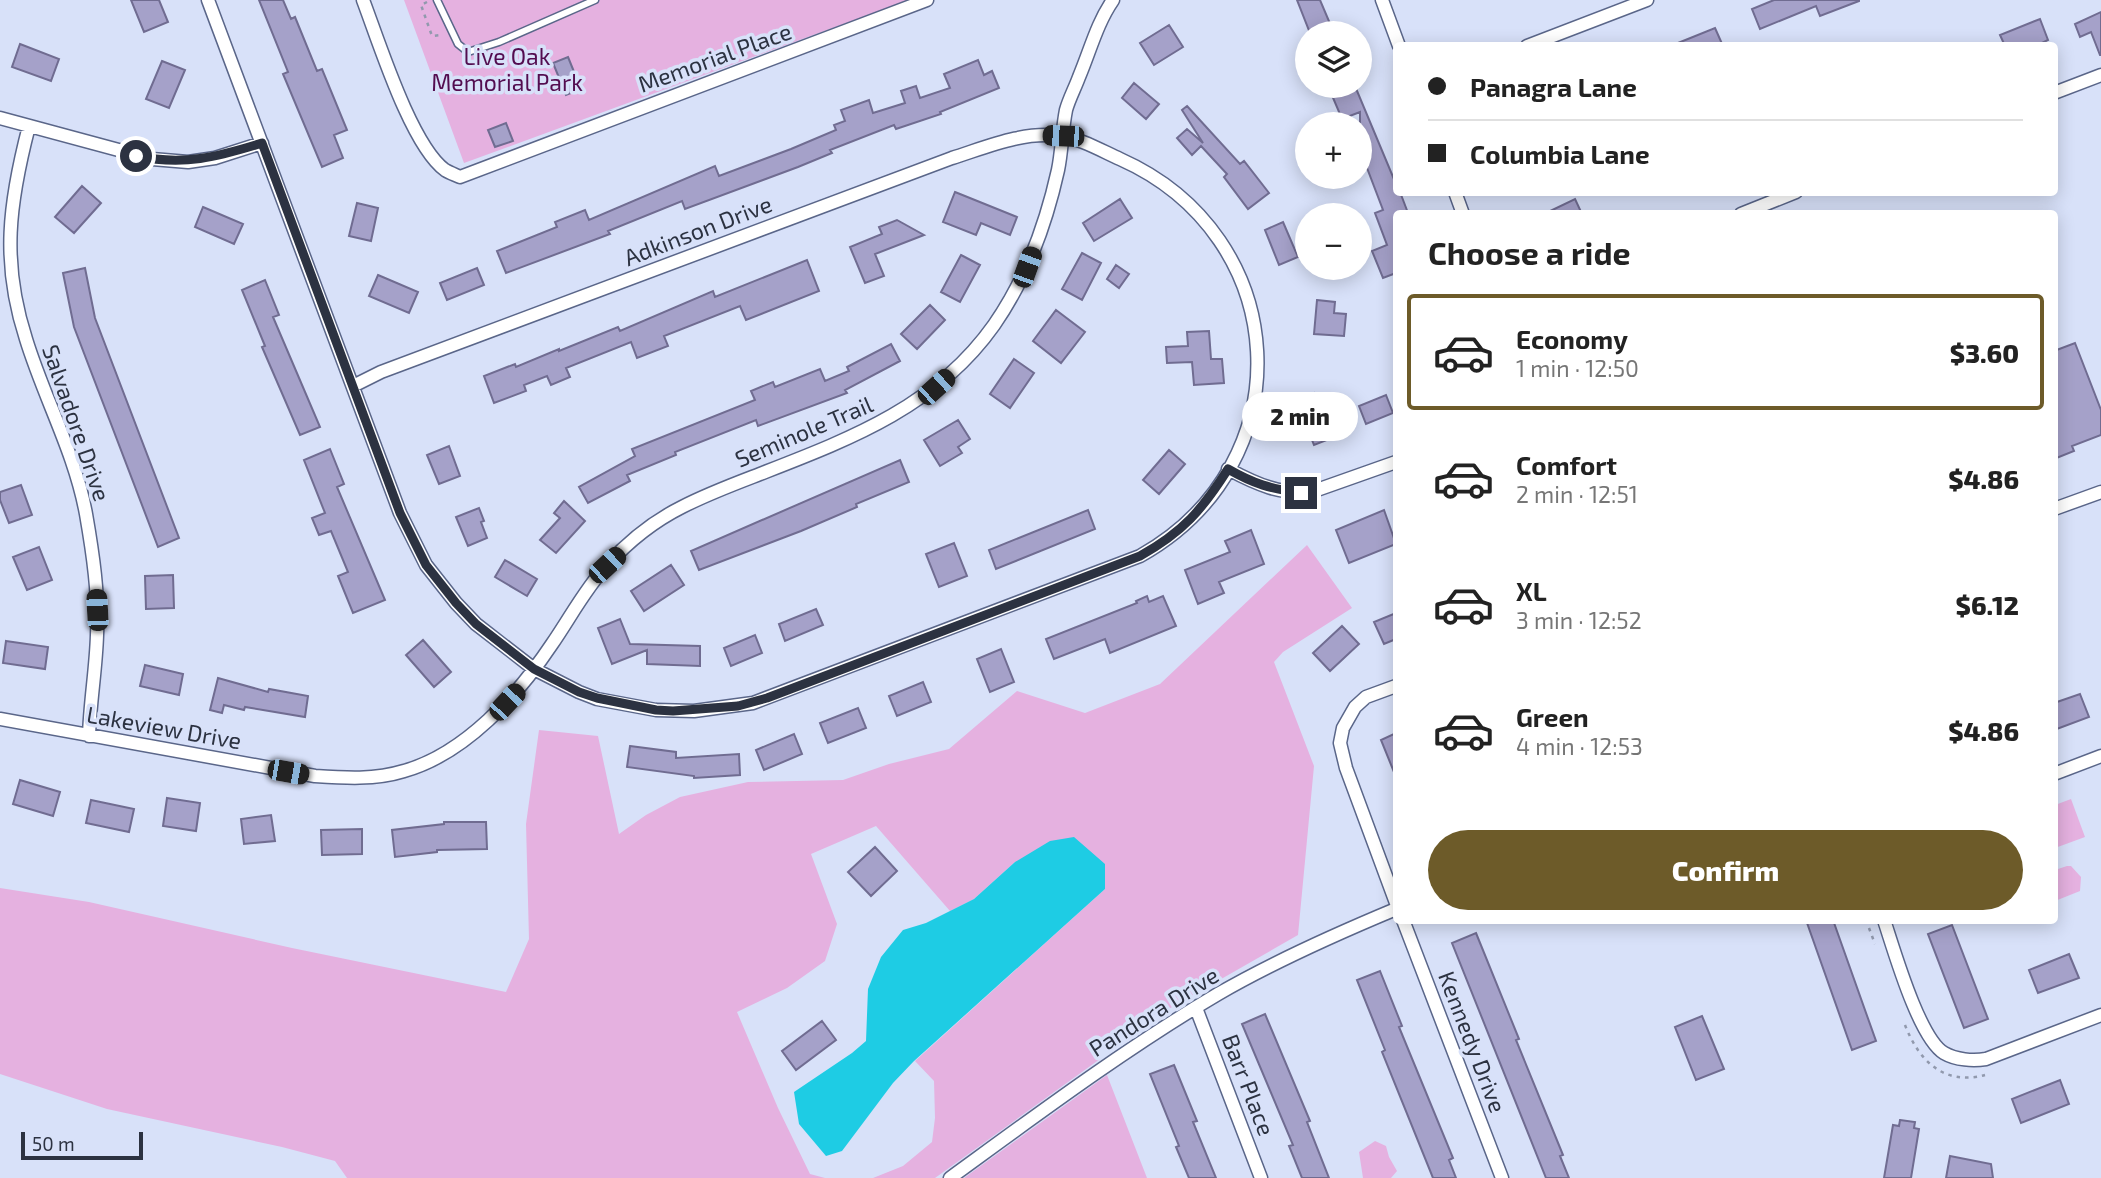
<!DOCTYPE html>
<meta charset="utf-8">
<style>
:root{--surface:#fff;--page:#f2f2f2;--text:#222;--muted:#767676;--line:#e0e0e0;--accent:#6d5b29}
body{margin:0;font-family:"Exo 2",sans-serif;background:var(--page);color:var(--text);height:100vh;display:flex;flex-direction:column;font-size:26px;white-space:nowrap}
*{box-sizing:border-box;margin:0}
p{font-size:23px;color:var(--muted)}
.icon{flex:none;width:38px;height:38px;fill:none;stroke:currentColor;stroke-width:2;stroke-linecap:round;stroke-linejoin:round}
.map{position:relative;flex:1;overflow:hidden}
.drawer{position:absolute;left:1393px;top:210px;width:665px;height:714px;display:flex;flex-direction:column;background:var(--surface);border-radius:7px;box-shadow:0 4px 18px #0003}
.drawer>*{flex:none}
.top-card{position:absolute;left:1393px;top:42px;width:665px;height:154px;border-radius:7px;box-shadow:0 4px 18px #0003;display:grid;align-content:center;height:154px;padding:0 35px;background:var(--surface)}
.fabs{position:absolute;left:1295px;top:21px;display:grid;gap:14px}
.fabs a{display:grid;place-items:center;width:77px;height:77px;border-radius:50%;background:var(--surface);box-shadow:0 4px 18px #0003;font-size:35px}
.scale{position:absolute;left:21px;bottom:18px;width:122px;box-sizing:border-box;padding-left:7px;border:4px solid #2c3241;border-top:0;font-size:19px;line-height:24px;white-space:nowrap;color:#2c3241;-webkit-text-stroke:5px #d8e1f9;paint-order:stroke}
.end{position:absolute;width:32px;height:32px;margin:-16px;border:9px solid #2c3241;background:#fff;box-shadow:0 0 0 4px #fff}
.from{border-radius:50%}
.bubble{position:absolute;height:49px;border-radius:24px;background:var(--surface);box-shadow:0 4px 18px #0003;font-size:23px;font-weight:800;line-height:49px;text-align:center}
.car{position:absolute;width:21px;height:42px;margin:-21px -10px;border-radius:9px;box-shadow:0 0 5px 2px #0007;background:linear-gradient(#222 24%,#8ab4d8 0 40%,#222 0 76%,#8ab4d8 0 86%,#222 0)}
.top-card b{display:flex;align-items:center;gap:24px;height:66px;font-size:26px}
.top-card b+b{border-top:2px solid var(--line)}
.top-card i{width:18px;height:18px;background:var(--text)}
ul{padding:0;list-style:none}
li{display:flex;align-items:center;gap:21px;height:116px;margin:0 14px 10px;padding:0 21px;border:4px solid transparent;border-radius:7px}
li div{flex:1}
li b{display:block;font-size:26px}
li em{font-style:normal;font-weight:800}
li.active{border-color:var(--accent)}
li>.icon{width:63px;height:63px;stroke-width:1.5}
h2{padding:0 35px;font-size:32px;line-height:84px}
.button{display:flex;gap:14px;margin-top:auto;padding:14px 35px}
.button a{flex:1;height:80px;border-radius:42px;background:var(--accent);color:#fff;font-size:28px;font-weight:800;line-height:80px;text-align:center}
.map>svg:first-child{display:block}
</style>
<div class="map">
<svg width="2101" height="1178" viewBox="0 0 2101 1178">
<rect width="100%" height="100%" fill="#d8e1f9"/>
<path fill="#e5b1e0" d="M404,0H909L464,163Z
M1307,545L1352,608L1283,652L1274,662L1314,766L1298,935L1097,1050L1100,1059L935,1178H873L903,1166L932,1142L935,1118L934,1081L915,1061L1105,889L1015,862L974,899L950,911L876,826L811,854L837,924L825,961L787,988L737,1012L778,1108L810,1174L825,1178H347L335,1161L282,1147L107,1109L0,1074V888L89,902L292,948L506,992L529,939L526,824L539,730L598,736L619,834L646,815L680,797L748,782L843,780L889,764L949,749L1017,691L1085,713L1160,684Z
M2071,799L2085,837L2055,848V805Z
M2067,866H2071L2081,877L2080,891L2055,901V870Z
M1107,1075L1147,1178H964Z
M1375,1141L1386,1146L1389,1157L1397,1171L1391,1178H1363L1359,1152Z"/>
<path fill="#1ecce4" d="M1074,837L1105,864V889L914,1061L893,1083L842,1151L826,1156L799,1124L794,1092L852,1053L866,1041L868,989L881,957L903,930L926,923L974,899L1015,862L1050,841Z"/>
<path fill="#a5a1c9" stroke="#706c91" stroke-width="2" d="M131,0H159L168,22L144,32Z
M259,0H283L291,19L295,17L317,71L322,69L347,130L334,135L343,158L322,167L283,74L288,72Z
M1297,0H1320L1334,33H1310Z
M1774,0H1859V1L1820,16L1816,6L1760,29L1752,9Z
M2101,12V55H2100L2091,32L2080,37L2075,24Z
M2040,19L2048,40L2036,46H2005L2000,35Z
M1169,25L1183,47L1154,65L1140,43Z
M1715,28L1723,46H1673V45Z
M20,44L59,59L51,81L12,67Z
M568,57L581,89L566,95L553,63Z
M978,60L984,75L992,71L999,88L940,112L941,114L896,129L894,125L830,150L832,153L798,167L685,209L682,201L608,231L610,234L506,273L497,251L557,227L555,222L585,210L589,220L715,166L719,176L791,149L836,130L834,125L845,121L841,110L869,100L873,113L905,103L901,91L916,86L920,98L950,88L944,74Z
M162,61L185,70L169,108L146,99Z
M1134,83L1159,104L1146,119L1122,98Z
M1328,86H1355L1396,184V192H1400L1408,213L1396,214V273L1383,278L1372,251L1387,245L1375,213L1383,210L1367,168L1364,169L1360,158V112L1342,119Z
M1187,106L1240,164L1244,161L1269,193L1248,209L1224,177L1227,174L1201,146L1192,155L1177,138L1187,129L1203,143L1182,110Z
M506,123L513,141L495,147L488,130Z
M82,186L101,203L74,233L55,217Z
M955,192L1017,217L1010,235L981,223L976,235L943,222Z
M1120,199L1132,218L1094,241L1083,223Z
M1575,199L1582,214H1544Z
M357,203L378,208L371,241L349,236Z
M203,207L243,224L234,244L195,227Z
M897,220L924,235L875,254L884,276L865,283L850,247L882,234L879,227Z
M1283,222L1298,257L1279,265L1265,230Z
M1082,253L1101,263L1082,300L1062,289Z
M961,255L980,265L960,302L941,292Z
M807,260L819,291L746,320L740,306L664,336L668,346L637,358L631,342L566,368L570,377L551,385L547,376L524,385L526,391L494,403L484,376L515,364L516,367L559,349V351L618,327L620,331L713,291L715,297Z
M1116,265L1129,274L1119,288L1107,279Z
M85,268L95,318L179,538L158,547L74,327L63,273Z
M477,268L484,285L447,300L440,283Z
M378,275L418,292L409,313L369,296Z
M265,280L279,315L273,317L320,427L300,435L262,347L265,346L242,290Z
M1317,300L1335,302L1334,313L1346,314L1344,336L1314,334Z
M930,305L945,320L917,349L901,334Z
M1056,310L1085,332L1061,363L1033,341Z
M1209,331L1211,359H1222L1224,383L1194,385L1192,362L1167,363L1166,347L1188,346L1187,332Z
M2075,343L2101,410V435L2072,446L2074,451L2054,459V351Z
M891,344L900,361L845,390L847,393L758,426L756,420L675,452L676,455L627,475L630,481L588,503L579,487L635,456L632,449L755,400L751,391L773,382L775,387L820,369L825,381L849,371L847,367Z
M1014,359L1034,373L1010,408L990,394Z
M1314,393L1332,438L1314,445L1296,400Z
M1386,395L1393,413L1366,424L1359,406Z
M958,420L970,439L958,447L962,453L940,466L924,440Z
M449,446L460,476L439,484L427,455Z
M330,449L344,484L337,487L385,600L353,613L338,576L348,572L331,531L319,535L312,518L325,513L304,460Z
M1169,450L1185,464L1159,494L1143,480Z
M900,460L909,482L856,504L857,507L801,531L699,570L691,551Z
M21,485L32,515L9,523L0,500V492Z
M564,501L585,521L556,553L540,540L560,518L554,513Z
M479,508L484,521L481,522L487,538L468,546L456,517Z
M1088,510L1095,529L996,569L989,550Z
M1384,510L1396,544L1349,563L1336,530Z
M1251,530L1264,564L1219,582L1224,593L1198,604L1185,570L1230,552L1225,541Z
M954,543L967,576L939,587L926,554Z
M39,547L52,580L27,590L13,557Z
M505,560L537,579L527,596L495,577Z
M671,565L684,585L644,611L631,591Z
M173,575L174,608L146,609L145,576Z
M1147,596L1149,602L1163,596L1176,626L1110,653L1105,639L1054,659L1046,639L1137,603L1136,601Z
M816,609L823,625L785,641L779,624Z
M1396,613V639L1384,644L1374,622Z
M620,619L630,644L700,646V666L647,664V650L612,664L598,628Z
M1342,626L1359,644L1330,671L1313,653Z
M755,635L762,653L731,666L724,648Z
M423,640L451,672L434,687L406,655Z
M6,641L48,647L45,669L3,663Z
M1001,649L1014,682L990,692L977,659Z
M145,665L183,674L179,695L140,686Z
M218,678L268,692L269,689L308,696L305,717L245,707L244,710L224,705L222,713L210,710Z
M923,682L931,702L897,716L889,696Z
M2080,694L2089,717L2054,730V703Z
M858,708L866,728L828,743L820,723Z
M1396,733V777L1381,740Z
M794,734L802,754L764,770L756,750Z
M630,746L676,752V758L739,754L740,775L694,778V776L627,767Z
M20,780L60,792L53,816L13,804Z
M167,798L200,803L196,831L163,826Z
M91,800L134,809L129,832L86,823Z
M271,815L275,841L244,844L241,819Z
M444,822H486L487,849L437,850V852L395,857L392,830L444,824Z
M362,829V854L322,855L321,830Z
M875,847L897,871L871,896L848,872Z
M1806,920H1833L1876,1041L1852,1050Z
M1952,925L1988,1019L1964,1028L1928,934Z
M1476,933L1519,1039L1516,1040L1563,1155L1560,1156L1569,1178H1546L1452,943Z
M2069,954L2079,978L2038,993L2029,970Z
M1380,971L1402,1026L1399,1027L1453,1158L1449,1160L1456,1178H1433L1382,1052L1385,1050L1357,980Z
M1265,1014L1310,1121L1307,1122L1329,1178H1302L1289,1146L1293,1145L1242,1024Z
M1702,1016L1724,1069L1696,1080L1675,1027Z
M822,1021L836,1040L796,1070L782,1051Z
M1174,1065L1197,1121L1193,1122L1216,1178H1189L1176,1147L1179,1146L1150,1074Z
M2060,1080L2069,1104L2021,1123L2012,1099Z
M1900,1120L1915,1122L1914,1128L1919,1129L1911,1178H1884L1893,1125L1899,1126Z
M1950,1156L1991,1164L1993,1178H1946Z"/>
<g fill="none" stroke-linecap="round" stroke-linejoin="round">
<defs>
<path id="lane" d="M437,0L458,44L468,52L499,42L595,0"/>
<path id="street" d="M208,0L400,513L426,565L456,603L476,624L534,669L579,692L597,699L656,710L694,711L753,703L1140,556C1306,463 1293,236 1120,159C1102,151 1080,138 1060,136C1023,131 987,147 952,158L381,372L353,386
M363,0C379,42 411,145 445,170C450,173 456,175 460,177L927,0
M1382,0L1399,46
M1527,46L1647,0
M2054,93L2101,75
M0,118L152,159L188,162L215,158L262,143
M29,126C9,203 1,262 26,339C44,398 75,453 86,514C93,554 99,595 97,635C96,669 90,702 89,736
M1455,192L1463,214
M1741,214L1796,192
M1228,469C1256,484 1282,496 1314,491L1396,462
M2054,509L2101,492
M1396,686L1366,697L1355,707L1343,728L1340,743L1346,768L1396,903
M0,719L315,776C345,778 375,780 404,771C465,754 518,695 552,644C570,618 585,589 607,565C628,542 654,521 682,507C707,494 734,484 760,474C850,439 936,407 994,325C1026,279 1046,224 1058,170C1062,151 1062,130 1066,110C1069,99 1075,88 1079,77C1090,51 1097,23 1113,0
M2054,774L2101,756
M1403,920L1502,1178
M1884,920C1894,950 1919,1038 1944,1053C1956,1060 1973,1061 1986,1059L2101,1015
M1196,1008L1261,1178
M950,1178C1038,1114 1125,1049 1218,994C1275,961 1336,934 1396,909"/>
</defs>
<use href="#lane" stroke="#5a6689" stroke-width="9"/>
<use href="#street" stroke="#5a6689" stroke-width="15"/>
<path stroke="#9199ad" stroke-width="2.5" stroke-dasharray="3.5 5" stroke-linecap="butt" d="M427,2L421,5L432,36L441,35
M1866,920L1875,944
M1905,1025C1919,1061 1944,1086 1985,1075"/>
<use href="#lane" stroke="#fff" stroke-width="6"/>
<use href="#street" stroke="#fff" stroke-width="12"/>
</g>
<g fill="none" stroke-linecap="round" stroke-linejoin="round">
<path stroke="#2c3241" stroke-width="9" d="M136,156C184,166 217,157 262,143L400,513L426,565L456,603L476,624L534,669L579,692L597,698L656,710L673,711L738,706L767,698L1140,556C1183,532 1202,510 1228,469C1254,484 1271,489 1301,493"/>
</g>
<g text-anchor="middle" stroke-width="7" stroke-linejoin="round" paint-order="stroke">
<g font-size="23" fill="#530d50" stroke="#d8e1f9">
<text x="507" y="65">Live Oak<tspan x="507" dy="26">Memorial Park</tspan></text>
</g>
<g font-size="23" fill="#2c3241" stroke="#d8e1f9">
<text transform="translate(715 58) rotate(-20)" y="8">Memorial Place</text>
<text transform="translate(698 231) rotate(-21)" y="8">Adkinson Drive</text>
<text transform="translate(76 423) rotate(71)" y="8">Salvadore Drive</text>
<text transform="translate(804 432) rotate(-23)" y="8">Seminole Trail</text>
<text transform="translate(164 728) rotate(10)" y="8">Lakeview Drive</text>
<text transform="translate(1154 1012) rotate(-32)" y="8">Pandora Drive</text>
<text transform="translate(1472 1042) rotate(69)" y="8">Kennedy Drive</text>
<text transform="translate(1248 1085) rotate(69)" y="8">Barr Place</text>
</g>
</g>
</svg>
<div class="fabs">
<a><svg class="icon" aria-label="layers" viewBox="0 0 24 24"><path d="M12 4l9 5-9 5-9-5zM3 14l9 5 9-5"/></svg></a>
<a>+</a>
<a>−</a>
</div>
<div class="scale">50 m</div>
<i class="end from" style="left:136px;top:156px"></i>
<i class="end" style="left:1301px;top:493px"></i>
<div class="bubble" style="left:1242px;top:392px;width:116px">2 min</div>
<i class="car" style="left:1063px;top:136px;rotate:272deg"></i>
<i class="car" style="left:1027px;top:267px;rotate:20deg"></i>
<i class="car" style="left:936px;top:387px;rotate:48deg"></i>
<i class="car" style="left:607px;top:565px;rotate:47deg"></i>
<i class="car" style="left:97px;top:610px;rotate:357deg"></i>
<i class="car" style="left:507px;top:702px;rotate:43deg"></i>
<i class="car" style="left:288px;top:772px;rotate:100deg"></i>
<div class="top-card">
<b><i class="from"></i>Panagra Lane</b>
<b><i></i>Columbia Lane</b>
</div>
<section class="drawer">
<h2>Choose a ride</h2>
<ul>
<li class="active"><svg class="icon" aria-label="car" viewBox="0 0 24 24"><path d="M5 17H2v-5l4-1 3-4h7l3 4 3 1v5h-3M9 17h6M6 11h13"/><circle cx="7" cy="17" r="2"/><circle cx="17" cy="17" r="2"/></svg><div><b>Economy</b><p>1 min · 12:50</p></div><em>$3.60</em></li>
<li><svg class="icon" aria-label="car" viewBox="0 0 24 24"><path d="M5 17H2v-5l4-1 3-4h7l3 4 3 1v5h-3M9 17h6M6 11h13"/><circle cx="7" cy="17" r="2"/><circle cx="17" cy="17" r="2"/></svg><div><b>Comfort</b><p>2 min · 12:51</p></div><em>$4.86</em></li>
<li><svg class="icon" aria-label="car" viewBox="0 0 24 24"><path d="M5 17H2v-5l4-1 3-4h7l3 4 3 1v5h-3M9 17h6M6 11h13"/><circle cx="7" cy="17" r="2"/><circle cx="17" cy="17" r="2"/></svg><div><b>XL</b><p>3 min · 12:52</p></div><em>$6.12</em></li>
<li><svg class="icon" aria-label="car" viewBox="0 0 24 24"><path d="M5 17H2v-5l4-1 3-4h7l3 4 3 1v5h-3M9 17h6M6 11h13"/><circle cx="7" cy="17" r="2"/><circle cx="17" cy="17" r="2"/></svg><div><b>Green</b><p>4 min · 12:53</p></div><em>$4.86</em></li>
</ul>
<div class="button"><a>Confirm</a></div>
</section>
</div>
